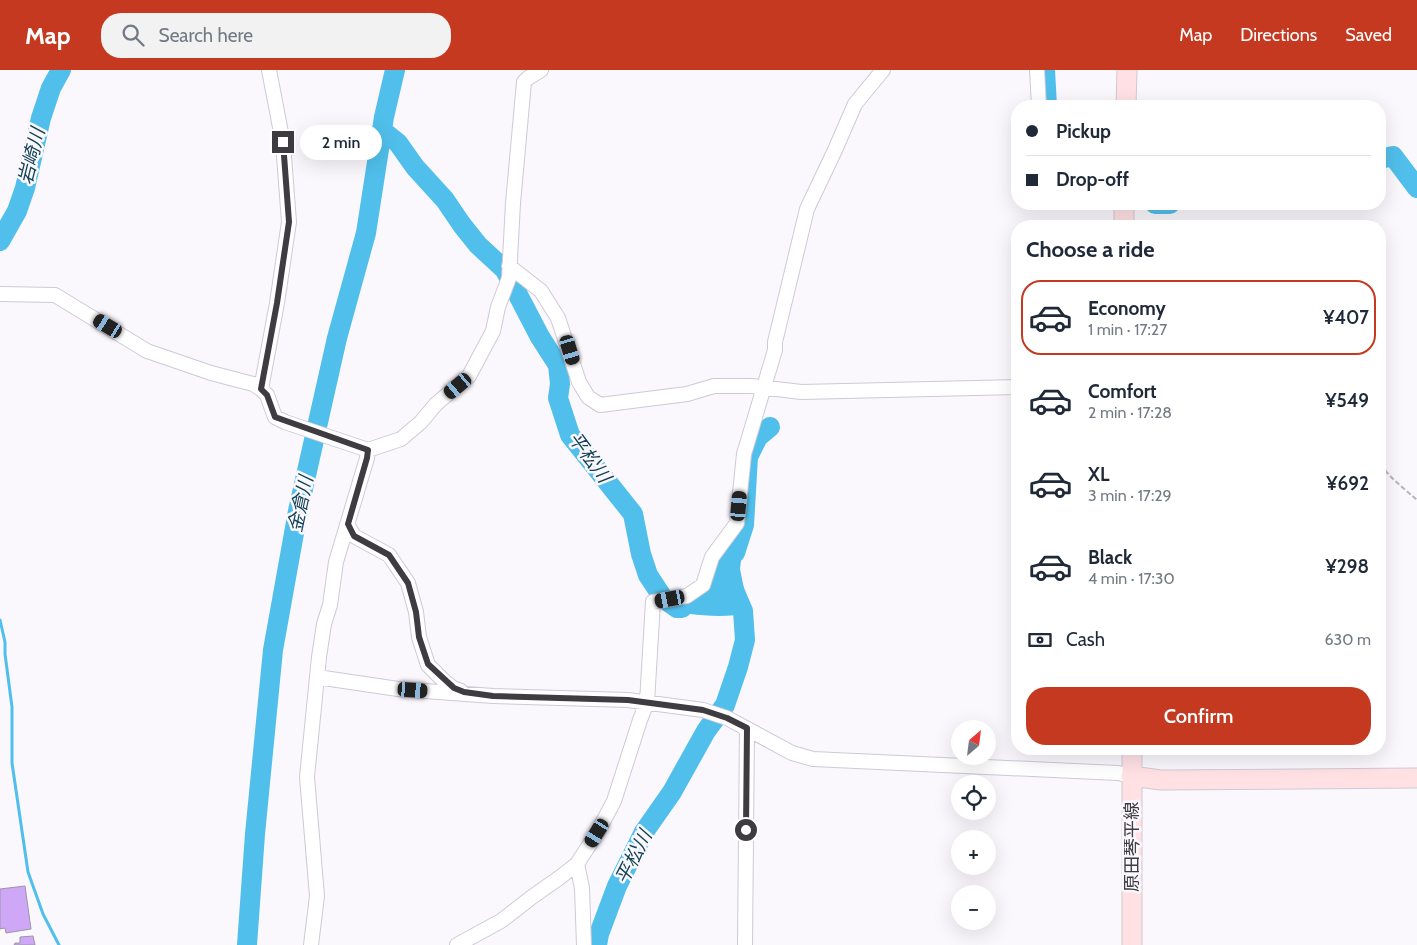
<!DOCTYPE html>
<meta charset="utf-8">
<style>
:root{--surface:#fff;--page:#f2f2f3;--text:#1f2937;--muted:#747a83;--line:#e0e1e3;--accent:#c53921}
body{margin:0;font-family:Cabin,"Noto Sans JP",sans-serif;background:var(--page);color:var(--text);height:100vh;display:flex;flex-direction:column;font-size:19px;white-space:nowrap}
*{box-sizing:border-box;margin:0}
p{font-size:16px;color:var(--muted)}
.icon{flex:none;width:28px;height:28px;fill:none;stroke:currentColor;stroke-width:2;stroke-linecap:round;stroke-linejoin:round}
.map{position:relative;flex:1;overflow:hidden}
.side{position:absolute;left:1011px;top:150px;width:375px;height:535px;display:flex;flex-direction:column;background:var(--surface);border-radius:20px;box-shadow:0 5px 20px #0002}
.side>*{flex:none}
.hud{position:absolute;left:1011px;top:30px;width:375px;height:110px;border-radius:20px;box-shadow:0 5px 20px #0002;display:grid;align-content:center;height:110px;padding:0 15px;background:var(--surface)}
.needle{width:32px;rotate:28deg}
.tools{position:absolute;left:951px;top:650px;display:grid;gap:10px}
.tools a{display:grid;place-items:center;width:45px;height:45px;border-radius:50%;background:var(--surface);box-shadow:0 5px 20px #0002;font-size:25px}
.end{position:absolute;width:22px;height:22px;margin:-11px;border:6px solid #3e3b41;background:#fff;box-shadow:0 0 0 2px #fff}
.from{border-radius:50%}
.bubble{position:absolute;height:35px;border-radius:18px;background:var(--surface);box-shadow:0 5px 20px #0002;font-size:16px;font-weight:600;line-height:35px;text-align:center}
.car{position:absolute;width:15px;height:30px;margin:-15px -8px;border-radius:6px;box-shadow:0 0 4px 1px #0007;background:linear-gradient(#222 24%,#8ab4d8 0 40%,#222 0 76%,#8ab4d8 0 86%,#222 0)}
.hud b{display:flex;align-items:center;gap:18px;height:48px;font-size:19px}
.hud b+b{border-top:1px solid var(--line)}
.hud i{width:12px;height:12px;background:var(--text)}
ul{padding:0;list-style:none}
li{display:flex;align-items:center;gap:15px;height:75px;margin:0 10px 8px;padding:0 5px;border:2px solid transparent;border-radius:20px}
li div{flex:1}
li b{display:block;font-size:19px}
li em{font-style:normal;font-weight:600}
li.current{border-color:var(--accent)}
li>.icon{width:45px;height:45px;stroke-width:1.5}
h2{padding:0 15px;font-size:22px;line-height:60px}
.pay{display:flex;align-items:center;gap:12px;height:55px;padding:0 15px;font-size:19px}
.pay p{margin-inline-start:auto}
.button{display:flex;gap:10px;margin-top:auto;padding:10px 15px}
.button a{flex:1;height:58px;border-radius:20px;background:var(--accent);color:#fff;font-size:20px;font-weight:600;line-height:58px;text-align:center}
header{display:flex;align-items:center;gap:30px;box-sizing:border-box;height:70px;padding:0 25px;background:var(--accent);color:#fff}
header strong{font-size:24px}
nav{display:flex;gap:28px;margin-inline-start:auto;font-size:18px}
.search{width:350px;height:45px;background:var(--page);display:flex;align-items:center;gap:12px;box-sizing:border-box;padding:0 18px;border-radius:20px;color:var(--muted);font-size:19px}
.map>svg:first-child{display:block}
</style>
<header>
<strong>Map</strong>
<div class="search"><svg class="icon" aria-label="search" viewBox="0 0 24 24"><circle cx="10" cy="10" r="6"/><path d="M15 15l6 6"/></svg>Search here</div>
<nav><a>Map</a><a>Directions</a><a>Saved</a></nav>
</header>
<div class="map">
<svg width="1417" height="875" viewBox="0 0 1417 875">
<rect width="100%" height="100%" fill="#faf7fd"/>
<path fill="#50bfeb" d="M742,456L745,459L740,499L749,543C721,549 688,545 661,538L662,535L692,527L719,481Z"/>
<g fill="none" stroke-linecap="round" stroke-linejoin="round">
<path stroke="#50bfeb" stroke-width="3" d="M0,550L5,572V584L12,637V693L28,802L43,844L59,875"/>
<path stroke="#50bfeb" stroke-width="20" d="M1045,0L1047,36
M383,61L398,73L415,97L445,130L462,155L478,175L505,200L540,267L558,295L560,314L558,328L570,365L633,444L641,484L648,505L663,528L677,538H682
M1380,89L1393,86L1417,118
M1155,134H1170
M0,171L17,141L25,118L41,48L51,18L61,0
M735,483L744,455L748,387L758,367L770,357
M247,875L255,764L273,580L298,441L337,268L366,163L384,47L395,0
M597,875L599,864L617,816L644,762L672,722L706,661L725,635L738,597L745,570L743,541L734,520"/>
</g>
<path fill="#cea7f7" stroke="#9c96a4" d="M25,816L31,859L6,863L5,858L0,859V819Z
M33,866L35,875H14L15,873H20V867Z"/>
<g fill="none" stroke-linecap="round" stroke-linejoin="round">
<defs>
<path id="street" d="M1037,0L1039,36
M509,196L541,221L558,248L579,312L588,327L600,335L687,324L714,316H752L801,322L1018,317
M0,224L55,225L147,281L211,303L253,314L261,319L267,325L275,347L285,352L368,380L401,369L421,352L436,334L469,306L493,261L498,237L509,208L513,133L524,12L528,8L541,0
M261,319L277,233L289,152L283,73L269,0
M347,454L354,466L389,485L408,513L416,542L419,567L428,595L444,611L453,618L461,621
M317,607L398,619L493,626L628,630L703,640L727,648L792,683L813,689L1118,703L1131,706
M577,794L582,818L584,875
M311,875L317,826L307,707L319,587L324,554L330,535L336,492L367,388L368,380
M457,875L501,851L532,827L559,808L577,794L597,763L614,731L640,650L647,632L653,532L687,526L703,515L712,487L737,453L744,384L775,280V272L807,139L835,80L855,34L883,0
M745,875L747,659"/>
<path id="secondary" d="M1126,36L1127,0
M1124,156V134
M1132,679V875
M1131,706L1161,710L1417,708"/>
</defs>
<use href="#street" stroke="#cfc9d7" stroke-width="16"/>
<use href="#secondary" stroke="#cfc9d7" stroke-width="21"/>
<path stroke="#b7b4ba" stroke-width="2" stroke-dasharray="5 2.5" stroke-linecap="butt" d="M1380,395L1394,410L1417,430"/>
<use href="#street" stroke="#fff" stroke-width="14"/>
<use href="#secondary" stroke="#ffe1e4" stroke-width="19"/>
</g>
<g fill="none" stroke-linecap="round" stroke-linejoin="round">
<path stroke="#3e3b41" stroke-width="6" d="M283,72L289,152L277,233L261,319L267,325L275,347L368,380L367,388L348,454L354,466L389,485L408,513L416,542L419,567L428,594L454,618L464,622L493,626L628,630L703,640L727,648L747,658L746,760"/>
</g>
<g text-anchor="middle" stroke-width="5" stroke-linejoin="round" paint-order="stroke">
<g font-size="18" fill="#3e3b41" stroke="#faf7fd">
<text transform="translate(1132 777) rotate(-90)" y="6">原田琴平線</text>
</g>
<g font-size="19" font-style="italic" fill="#134355" stroke="#faf7fd">
<text transform="translate(31 86) rotate(-76)" y="7">岩崎川</text>
<text transform="translate(590 387) rotate(54)" y="7">平松川</text>
<text transform="translate(300 434) rotate(-78)" y="7">金倉川</text>
<text transform="translate(633 787) rotate(-63)" y="7">平松川</text>
</g>
</g>
</svg>
<div class="tools">
<a><svg class="needle" viewBox="-14 -14 28 28"><path d="M0-13l5 13h-10z" fill="#e53935"/><path d="M0 13l5-13h-10z" fill="#747a83"/></svg></a>
<a><svg class="icon" aria-label="locate" viewBox="0 0 24 24"><circle cx="12" cy="12" r="6"/><path d="M12 2v4M12 18v4M2 12h4M18 12h4"/></svg></a>
<a>+</a>
<a>−</a>
</div>
<i class="end from" style="left:746px;top:760px"></i>
<i class="end" style="left:283px;top:72px"></i>
<div class="bubble" style="left:300px;top:55px;width:82px">2 min</div>
<i class="car" style="left:108px;top:256px;rotate:301deg"></i>
<i class="car" style="left:570px;top:280px;rotate:163deg"></i>
<i class="car" style="left:458px;top:316px;rotate:230deg"></i>
<i class="car" style="left:739px;top:436px;rotate:5deg"></i>
<i class="car" style="left:670px;top:529px;rotate:259deg"></i>
<i class="car" style="left:413px;top:620px;rotate:94deg"></i>
<i class="car" style="left:597px;top:763px;rotate:212deg"></i>
<div class="hud">
<b><i class="from"></i>Pickup</b>
<b><i></i>Drop-off</b>
</div>
<section class="side">
<h2>Choose a ride</h2>
<ul>
<li class="current"><svg class="icon" aria-label="car" viewBox="0 0 24 24"><path d="M5 17H2v-5l4-1 3-4h7l3 4 3 1v5h-3M9 17h6M6 11h13"/><circle cx="7" cy="17" r="2"/><circle cx="17" cy="17" r="2"/></svg><div><b>Economy</b><p>1 min · 17:27</p></div><em>¥407</em></li>
<li><svg class="icon" aria-label="car" viewBox="0 0 24 24"><path d="M5 17H2v-5l4-1 3-4h7l3 4 3 1v5h-3M9 17h6M6 11h13"/><circle cx="7" cy="17" r="2"/><circle cx="17" cy="17" r="2"/></svg><div><b>Comfort</b><p>2 min · 17:28</p></div><em>¥549</em></li>
<li><svg class="icon" aria-label="car" viewBox="0 0 24 24"><path d="M5 17H2v-5l4-1 3-4h7l3 4 3 1v5h-3M9 17h6M6 11h13"/><circle cx="7" cy="17" r="2"/><circle cx="17" cy="17" r="2"/></svg><div><b>XL</b><p>3 min · 17:29</p></div><em>¥692</em></li>
<li><svg class="icon" aria-label="car" viewBox="0 0 24 24"><path d="M5 17H2v-5l4-1 3-4h7l3 4 3 1v5h-3M9 17h6M6 11h13"/><circle cx="7" cy="17" r="2"/><circle cx="17" cy="17" r="2"/></svg><div><b>Black</b><p>4 min · 17:30</p></div><em>¥298</em></li>
</ul>
<div class="pay"><svg class="icon" aria-label="cash" viewBox="0 0 24 24"><path d="M3 7h18v10H3z"/><circle cx="12" cy="12" r="2"/></svg>Cash<p>630 m</p></div>
<div class="button"><a>Confirm</a></div>
</section>
</div>
